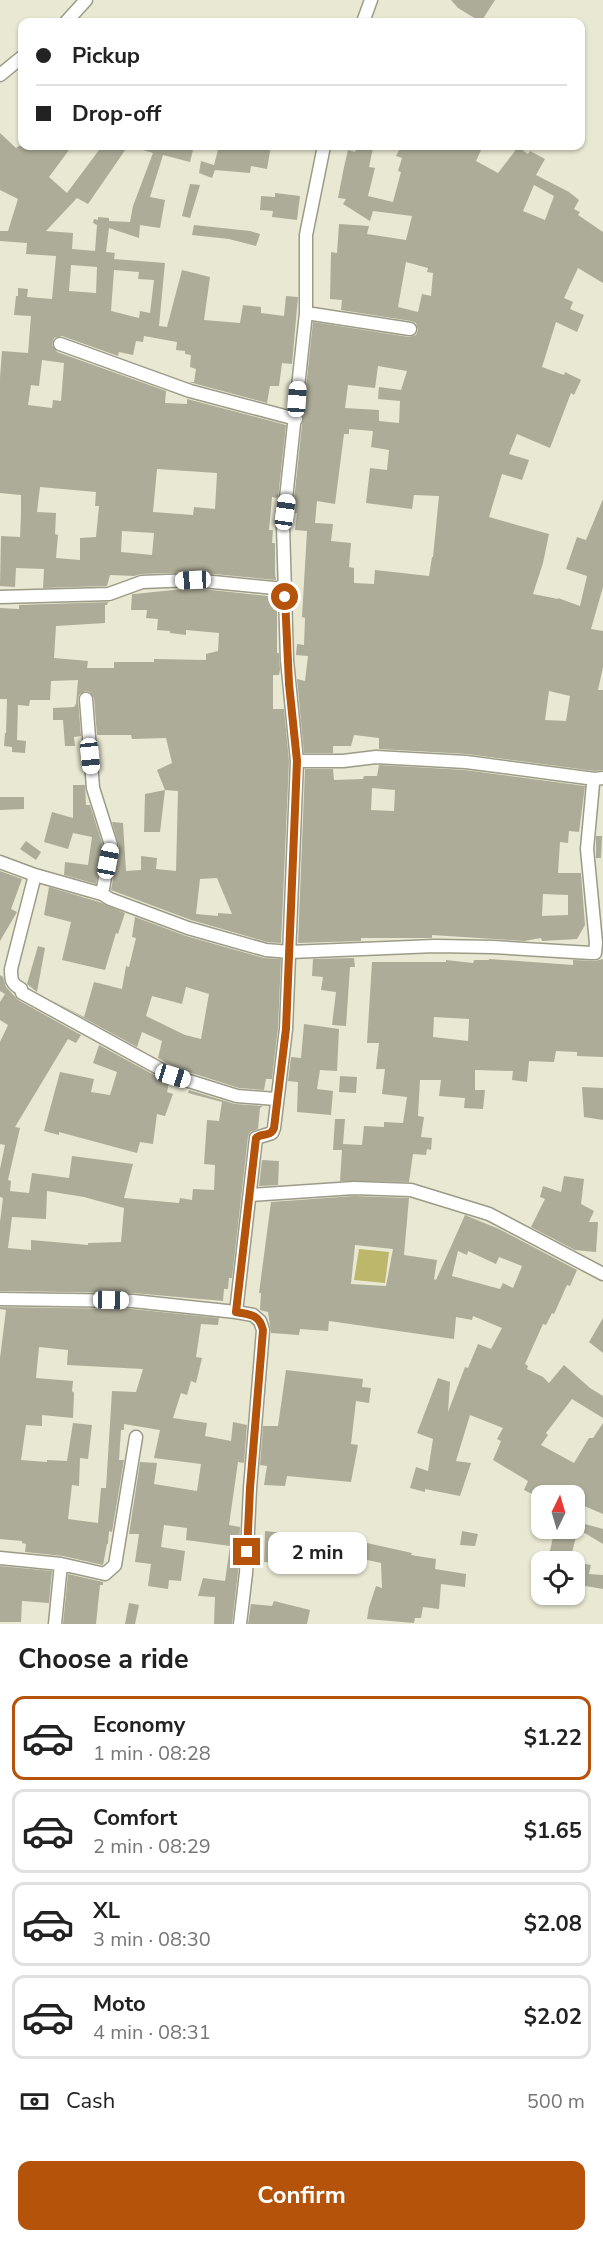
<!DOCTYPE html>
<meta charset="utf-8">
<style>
:root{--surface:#fff;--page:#f6f6f6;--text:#222;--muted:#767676;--line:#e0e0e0;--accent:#b45309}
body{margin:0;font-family:"Nunito Sans",sans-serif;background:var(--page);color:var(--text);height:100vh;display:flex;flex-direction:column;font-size:22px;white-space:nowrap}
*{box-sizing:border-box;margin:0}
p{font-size:20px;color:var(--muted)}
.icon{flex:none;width:33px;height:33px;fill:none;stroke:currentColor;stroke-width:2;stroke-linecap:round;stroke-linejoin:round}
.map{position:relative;height:1624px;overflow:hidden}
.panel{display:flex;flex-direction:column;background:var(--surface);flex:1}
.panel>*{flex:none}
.banner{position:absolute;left:18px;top:18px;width:567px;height:132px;border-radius:12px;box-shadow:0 2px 4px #0004;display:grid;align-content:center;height:132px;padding:0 18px;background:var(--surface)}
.needle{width:39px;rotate:5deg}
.buttons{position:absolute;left:531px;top:1485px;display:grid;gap:12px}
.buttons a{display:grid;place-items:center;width:54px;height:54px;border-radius:12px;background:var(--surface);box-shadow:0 2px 4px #0004;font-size:30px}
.end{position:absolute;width:27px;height:27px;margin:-14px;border:8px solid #b45309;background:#fff;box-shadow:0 0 0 3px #fff}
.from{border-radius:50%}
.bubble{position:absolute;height:42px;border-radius:12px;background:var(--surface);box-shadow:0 2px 4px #0004;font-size:20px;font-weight:700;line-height:42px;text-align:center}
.car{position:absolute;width:18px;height:36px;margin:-18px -9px;border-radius:8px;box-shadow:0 0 4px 2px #0007;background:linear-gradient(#fff 24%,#345 0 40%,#fff 0 76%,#345 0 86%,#fff 0)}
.banner b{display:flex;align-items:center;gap:21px;height:57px;font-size:22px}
.banner b+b{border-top:2px solid var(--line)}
.banner i{width:15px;height:15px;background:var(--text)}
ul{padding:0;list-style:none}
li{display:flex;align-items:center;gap:18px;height:84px;margin:0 12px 9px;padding:0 6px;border:3px solid var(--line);border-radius:12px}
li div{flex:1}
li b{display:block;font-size:22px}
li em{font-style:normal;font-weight:700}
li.active{border-color:var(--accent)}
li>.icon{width:54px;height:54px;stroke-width:1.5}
h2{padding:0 18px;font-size:27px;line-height:72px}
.pay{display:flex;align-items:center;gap:15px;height:66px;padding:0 18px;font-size:22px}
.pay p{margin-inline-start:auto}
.action{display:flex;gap:12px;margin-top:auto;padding:12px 18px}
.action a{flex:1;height:69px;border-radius:12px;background:var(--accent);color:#fff;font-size:24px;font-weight:700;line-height:69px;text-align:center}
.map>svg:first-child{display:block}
</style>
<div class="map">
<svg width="603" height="1624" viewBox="0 0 603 1624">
<rect width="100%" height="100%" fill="#e9e8d2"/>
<path fill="#bcb76a" d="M359,1249L389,1252L385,1283L354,1280Z"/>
<path fill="#adac98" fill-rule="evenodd" d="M451,0H495L481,22L458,8Z
M0,133L16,148L19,146H72L49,177L67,193L102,146H128L88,204L77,198L46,231L73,233L72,249L95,251L97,225L93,223L94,219L98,220V217L109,218V221L130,222L133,206L153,153L140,149V146H194L190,162L163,155L150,197L165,200L160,228L140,225L139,238L109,228L106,252L115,253L114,259L165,263L159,326L167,327L182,270L210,277L204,320L240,323L243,305L261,307V313L284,316L286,296L298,297L292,364L282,363L279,386H270L267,403L189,382H194L196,369L190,367L191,355L185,354V351L176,350L177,342L144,336L143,342L136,341L133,355L119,352L118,356L62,336L54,338L52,345L57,352L166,391L165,403L187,404V399L286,425L278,498L272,497L269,530H273L272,543H275V573L276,580L193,572L142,574L134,576L110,575L107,586L43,588L44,569L16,568L15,587L0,586L1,536L20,537L21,515V495L0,493V378L2,351L28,353L31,316L14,315L16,296H18V288L28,289L27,297L52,299L56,256L26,254L27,243L0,241V231H8L18,199L0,190ZM71,265L97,267L96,293L69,291ZM114,270L139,272L138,279L154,280L150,313L140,311L139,318L111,311ZM42,360L64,363L61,401L53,400L52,408L28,405L31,385L39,386ZM157,469L217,473L215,509L194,507L193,515L153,512ZM40,487L96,492L95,506H99L96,537L80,538V560L56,558L58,535L55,534L56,513L37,512ZM122,531L154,533L152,555L121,552Z
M219,146H271L267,169L251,166L250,173L215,170L212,178L199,173L201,161L214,165Z
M357,146L373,148L369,167L375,168L368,196L393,202L401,172L398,171L402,158L396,156L401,146H483L476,161L498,173L518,147L528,154L530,151L545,159L536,175L569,192L579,200L574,209L580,212L578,215L603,232V283L578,268L564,298L573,302L570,309L584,315L577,332L556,322L542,367L564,375L565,372L581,380L574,395L571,393L550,448L517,434L509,454L529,460L522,480L502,474L489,517L549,534L543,563L533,594L558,599V598L580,606L587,576L566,569L577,537L586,540L603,499V587L591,629L603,631V667L598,690H603V770L595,771L467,754L379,749V738L354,735L351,746H333V753H304L297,679L305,681L308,656L296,655L297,644L304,645L305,618L302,617L307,531L295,530L297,513H295L296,500H294L313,322L409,337L416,335L418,330L416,323L411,321L341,310L342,300L330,299L331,252L337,253L339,224L369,226L367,234L406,240L412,216L373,211L370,221L343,204L346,199L338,198L344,167L348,150L355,152ZM534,185L554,196L545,220L523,211ZM406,262L428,268L427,272L433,273L431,296L422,294L418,312L398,307ZM378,366L407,371L401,390L379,387L378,399L400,401L399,423L379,421V410L345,408L348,385L375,388ZM349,429L373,431L371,447L389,450L387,470L370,468L366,503L412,509L414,495L439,496L433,557H432L429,576L375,570L374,584L354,583V568L349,567L351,543L331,541L333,524L315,523L317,501L335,504L344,434H349ZM549,691L570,696L566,721L545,720Z
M190,184L200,185L190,218L182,216Z
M275,193L300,196L297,220L272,217L273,211L260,210L261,196L275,197Z
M194,225L250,231L260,234L256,246L229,239L192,235Z
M193,588L277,597V653H279L280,670L279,675H273V709H284L289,761L281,943L267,942L191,920L111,890L119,846L112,822L123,823L126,871L141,870V856L157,858L156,869L176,871L178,791L165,790L160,832H144L145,794L165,790L157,770L172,763L166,738L132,739L131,735H97L94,698L90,692L85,691L79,695L78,699L81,736L74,737L75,746H65L63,720H53V708L74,707L76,704L78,680L51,681L50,700H30L29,706L18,705L17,740L26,741L25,753L12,752V747L4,746L5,733H6L7,699H0V608L19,609V605L108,602L107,605H105V623L56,626L54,658L88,661L87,668H114V662H154V659L206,660V654L218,651L219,633L186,630V635L170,633V631L157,630L158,619L146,618L147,610H131L132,594H134ZM217,878L232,914L218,913V916L196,914L200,879Z
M379,765L465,770L585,786L579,832L569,831L568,843L560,842L558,873H581L585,925L577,939L542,941L541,938L524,941L432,935V938H361V941L298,943L305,769H333L334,780L363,779L364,776H377ZM372,788L395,790L394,811L371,810ZM543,894L568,895V915L542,916Z
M73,785H85L86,805H90L103,846L96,884L64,875L65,862L88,865L92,837L73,833L68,849L44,842L52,812L73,818Z
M0,797H24V809L0,810Z
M596,836H602L601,858H596Z
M26,841L41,852L36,860L20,849Z
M0,871L22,879L11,909L17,912L0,941Z
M49,887L99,902L125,913L118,934L116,933L105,970L62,960L71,922L44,915Z
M135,917L186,936L264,958L281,959L278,1028L272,1079H266L264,1090L239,1088L176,1068L158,1058L162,1041L142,1032L137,1047L51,1000L84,1017L94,982L122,989L126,966L129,967L136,938L132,937ZM186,987L209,994L201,1039L185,1035L146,1016L152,996L182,1004Z
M38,946L45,948L37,992L27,984Z
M354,958L355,967H350L346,1026L332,1025L336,992L321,990L323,977L312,976L313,959Z
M489,959L573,965V960L595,961L603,959V1057L577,1056V1052L556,1051L554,1062L529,1061L527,1082L512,1080L513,1071L475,1070V1090H485L483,1109L464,1108L465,1098L439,1096L441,1080H420L418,1116L424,1117L421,1137L432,1138L431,1150L427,1149L426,1155L413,1154L409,1182L340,1181L342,1150H333L335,1119H345L343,1144L362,1145L364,1126L384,1127V1122L403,1123L407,1097L382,1094L385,1069H376L379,1043H367L372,962H446V960L473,963L474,960H489ZM434,1017L469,1019L468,1041L433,1037Z
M0,975L3,977L6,987L18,1000L81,1035L76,1043L68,1039L15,1127L20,1128L8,1180L11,1181L10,1191L29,1193L32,1173L69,1178L72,1156L133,1164L124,1198L179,1203L180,1198L192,1200L193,1189L214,1190L215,1165L204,1164L207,1120L219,1121L222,1102L188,1093L189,1090L235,1104L263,1106L260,1108L258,1129L250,1132L248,1137L232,1278H229L228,1289H224L223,1301L133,1293L0,1291V1222L3,1198L0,1197V1169L5,1145L0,1144V1042L8,1025L0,1020V1002L5,994L0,991ZM47,1191L84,1197L124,1208L121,1242L88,1243V1245L31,1240V1250L8,1248L12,1217L46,1219Z
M304,1024L339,1029L337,1071L320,1070L317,1089L333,1091L331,1115L297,1112L298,1082L288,1081L291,1057L301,1058Z
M99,1045L169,1083L167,1092L173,1094L165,1116L157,1114L153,1144L140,1142L137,1153L59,1132V1135L44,1131L60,1072L94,1079L91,1092L110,1095L117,1072L93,1063Z
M340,1076L357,1077L356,1093L339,1092Z
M582,1087L603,1088V1120L584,1117Z
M262,1160L279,1161L278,1185L259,1186Z
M564,1176L584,1179L581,1204L594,1211L589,1222H598L596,1252L575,1250L531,1227L545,1199L540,1197L543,1186L561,1192Z
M354,1196L409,1198L404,1255L437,1260L434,1279L436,1280L465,1215L499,1229L577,1270L570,1286L567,1285L554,1314L552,1313L546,1325L543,1324L525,1364L528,1366L527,1369L543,1377L549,1383L564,1365L590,1388L603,1396V1418L572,1399L546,1433L548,1435L541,1445L574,1463L589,1438H593L603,1423V1514L575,1502L577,1496H542V1499L524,1490L528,1481L493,1460L501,1441L497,1439L503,1428L470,1415L456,1461L471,1463L460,1496L425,1489V1492L410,1488L416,1467L428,1471L433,1439L417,1433L438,1378L450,1382L448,1412L465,1367L468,1368L478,1344L491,1349L502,1328L473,1316L472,1320L456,1317L454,1339L329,1321L328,1331L300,1329L299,1335L271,1333L268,1312L260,1310L261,1293H259L271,1202ZM355,1245L393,1249L386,1286L351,1284ZM458,1251L467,1255L468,1251L496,1264L499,1257L522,1266L513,1288L503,1283L500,1289L452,1276Z
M0,1307L132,1309L219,1318L218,1325L201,1324L196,1357L202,1358L196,1383L191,1381L187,1395L181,1393L173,1418L207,1423L205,1436L231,1441L233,1422L247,1425L244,1463L238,1462L229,1525L240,1527L238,1572L232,1624H214L215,1597L198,1596L203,1578L225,1581L230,1546L186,1540L187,1528L164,1525L161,1547L185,1551L181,1581L169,1580L168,1589L148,1586L151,1564L135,1562L139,1534H129L140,1462L157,1463L154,1484L197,1491L201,1464L154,1458L160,1430L124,1424V1430H121L119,1460H124L112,1532L109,1531L108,1544H107L103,1565L63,1556L25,1552L26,1544L22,1543V1541L0,1539V1358L6,1310L0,1309ZM39,1347L68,1350L67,1365L143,1369L136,1392L112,1391L106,1488H101L98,1523L68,1519L72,1485L79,1486L80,1458L88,1459L92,1425L73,1423L67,1461L47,1460V1462L21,1460L26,1425L42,1426V1415L73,1418L74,1393L72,1391L73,1381L36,1378Z
M603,1318V1353L589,1342Z
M286,1370L363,1379L362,1387L371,1388L369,1403L356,1401L351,1444L358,1445L351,1482L287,1476L285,1486L264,1485L267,1466L260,1465L263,1426H278Z
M574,1521L603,1529V1544L578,1529L571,1556L550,1551L555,1528H577L574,1527Z
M265,1531L295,1534L294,1565L264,1562Z
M462,1531L478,1534L475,1546L460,1545Z
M358,1541L412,1553L411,1555L436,1559L435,1569L466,1574L465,1587L441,1584L439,1609L423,1607L421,1618H415L414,1623L367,1619L369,1607L376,1586L382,1588L381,1563L354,1557Z
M574,1562L591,1565L589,1574L603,1575V1589L574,1584Z
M0,1566L52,1571L49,1603L22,1601L21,1622H0Z
M68,1574L103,1582V1585H100L96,1624H63Z
M274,1601L310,1610L307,1624H248L251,1604L272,1606Z
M129,1603L139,1605L135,1624H125Z"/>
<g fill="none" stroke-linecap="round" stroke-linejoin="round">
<defs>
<path id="street" d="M66,22L86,0
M363,22L371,0
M0,75L22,57
M306,313L410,329
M60,344L190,391L296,419
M0,597L109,594L142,582L193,580L284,589V583
M86,699L93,788L111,845L102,894
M297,761H343L376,757L466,762L595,779
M0,862L35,875L102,894L110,899L188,928L266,950L290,952L435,946L493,947L591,953H595L596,943L587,849L593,784L595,779L603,778
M35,875L11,969C11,980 11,983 21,989L22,993L173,1076L237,1096L276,1099
M250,1195L354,1188L411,1190L489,1214L603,1274
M0,1299L133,1301L236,1312L253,1315L260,1321L263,1330L250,1488L246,1573L240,1624
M236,1312L256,1138L272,1133L274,1128L286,1029L297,761L287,660L283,526L306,313V235L324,146
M0,1558L61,1564L105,1574L115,1565L136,1437
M55,1624L61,1564"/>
</defs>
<use href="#street" stroke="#9c9b87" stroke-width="15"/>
<use href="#street" stroke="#fff" stroke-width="12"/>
</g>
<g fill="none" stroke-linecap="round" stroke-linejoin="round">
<path stroke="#b45309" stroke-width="8" d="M247,1552L250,1488L263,1330C259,1314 251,1315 236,1312L256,1138C262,1132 270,1138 274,1128L286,1029L297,761L289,684L285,597"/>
</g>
</svg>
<div class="buttons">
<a><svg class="needle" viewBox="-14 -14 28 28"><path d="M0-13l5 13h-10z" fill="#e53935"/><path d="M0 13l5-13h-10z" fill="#767676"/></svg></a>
<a><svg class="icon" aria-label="locate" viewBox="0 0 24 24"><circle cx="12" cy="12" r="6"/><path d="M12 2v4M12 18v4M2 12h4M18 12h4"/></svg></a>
</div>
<i class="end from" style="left:285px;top:597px"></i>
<i class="end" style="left:247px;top:1552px"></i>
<div class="bubble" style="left:268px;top:1532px;width:99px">2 min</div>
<i class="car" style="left:297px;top:399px;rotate:4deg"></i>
<i class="car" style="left:285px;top:512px;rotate:8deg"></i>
<i class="car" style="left:193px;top:580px;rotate:267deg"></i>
<i class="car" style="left:90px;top:756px;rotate:174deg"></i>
<i class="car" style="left:108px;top:861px;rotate:11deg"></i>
<i class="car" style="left:173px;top:1076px;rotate:107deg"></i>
<i class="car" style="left:111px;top:1300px;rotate:91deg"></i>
<div class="banner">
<b><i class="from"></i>Pickup</b>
<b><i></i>Drop-off</b>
</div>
</div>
<section class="panel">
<h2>Choose a ride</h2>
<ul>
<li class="active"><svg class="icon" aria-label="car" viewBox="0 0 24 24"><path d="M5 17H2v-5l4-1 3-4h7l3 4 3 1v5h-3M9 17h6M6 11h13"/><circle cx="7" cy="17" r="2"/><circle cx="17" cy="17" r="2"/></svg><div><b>Economy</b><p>1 min · 08:28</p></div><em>$1.22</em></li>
<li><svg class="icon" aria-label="car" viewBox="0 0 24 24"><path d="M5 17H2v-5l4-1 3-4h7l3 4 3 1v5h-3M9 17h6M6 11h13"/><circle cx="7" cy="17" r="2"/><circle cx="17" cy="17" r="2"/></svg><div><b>Comfort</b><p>2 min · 08:29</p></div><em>$1.65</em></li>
<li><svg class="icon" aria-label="car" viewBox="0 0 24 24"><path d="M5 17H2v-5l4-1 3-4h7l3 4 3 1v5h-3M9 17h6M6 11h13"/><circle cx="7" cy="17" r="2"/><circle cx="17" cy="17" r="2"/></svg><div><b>XL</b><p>3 min · 08:30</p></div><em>$2.08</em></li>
<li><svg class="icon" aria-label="car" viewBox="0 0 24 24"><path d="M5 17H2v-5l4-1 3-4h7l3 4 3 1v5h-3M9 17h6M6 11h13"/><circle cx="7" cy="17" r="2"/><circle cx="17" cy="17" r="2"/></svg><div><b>Moto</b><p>4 min · 08:31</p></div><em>$2.02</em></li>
</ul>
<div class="pay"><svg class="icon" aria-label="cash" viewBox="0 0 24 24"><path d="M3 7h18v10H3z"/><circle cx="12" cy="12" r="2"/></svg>Cash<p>500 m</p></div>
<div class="action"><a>Confirm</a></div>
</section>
